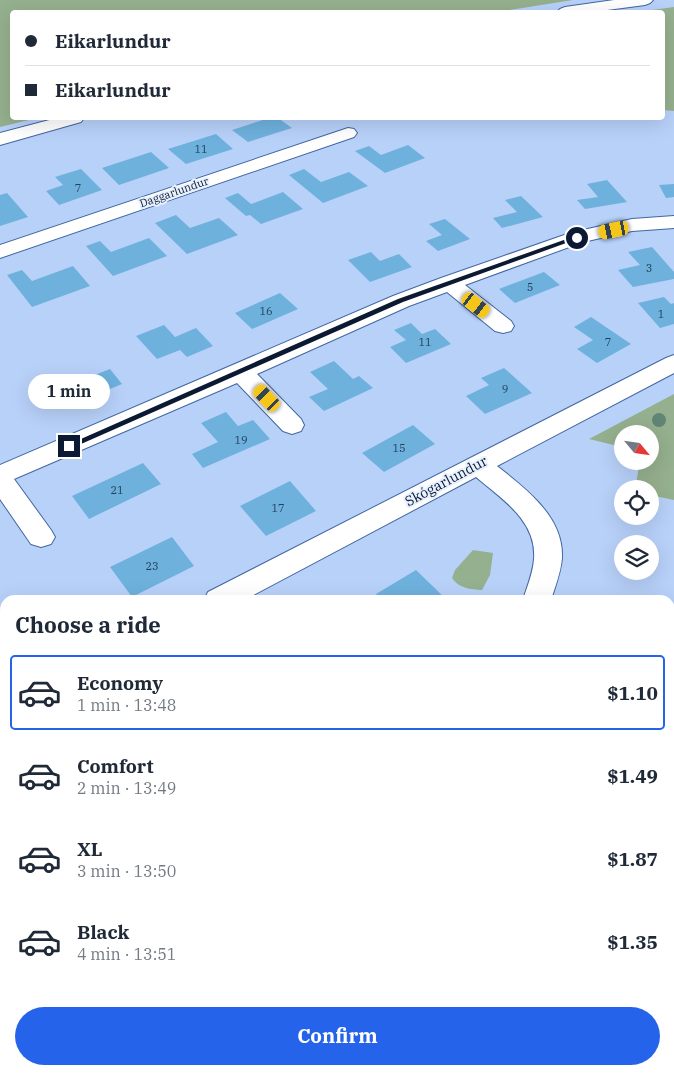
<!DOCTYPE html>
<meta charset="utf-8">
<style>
:root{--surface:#fff;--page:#f2f2f3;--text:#1f2937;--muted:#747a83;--line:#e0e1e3;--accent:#2563eb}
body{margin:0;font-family:"IBM Plex Serif",serif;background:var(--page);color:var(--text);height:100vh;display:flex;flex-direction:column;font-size:19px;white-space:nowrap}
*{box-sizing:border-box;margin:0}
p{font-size:16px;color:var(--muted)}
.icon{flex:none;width:28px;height:28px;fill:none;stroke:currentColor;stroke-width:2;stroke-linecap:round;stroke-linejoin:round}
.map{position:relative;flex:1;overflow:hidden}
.side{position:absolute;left:0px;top:595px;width:675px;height:480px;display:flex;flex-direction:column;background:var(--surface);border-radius:15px 15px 0 0;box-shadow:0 5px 20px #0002}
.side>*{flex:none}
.top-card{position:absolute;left:10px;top:10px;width:655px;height:110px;border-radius:5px;box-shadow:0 5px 20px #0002;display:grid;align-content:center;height:110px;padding:0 15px;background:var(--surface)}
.needle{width:32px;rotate:119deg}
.controls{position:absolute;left:614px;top:425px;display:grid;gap:10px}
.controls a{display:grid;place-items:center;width:45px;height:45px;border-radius:50%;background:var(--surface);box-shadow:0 5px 20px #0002;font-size:25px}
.end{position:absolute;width:22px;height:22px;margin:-11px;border:6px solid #0b1a32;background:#fff;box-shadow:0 0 0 2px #fff}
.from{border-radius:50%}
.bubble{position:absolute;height:35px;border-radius:18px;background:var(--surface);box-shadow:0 5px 20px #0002;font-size:16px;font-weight:800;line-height:35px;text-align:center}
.car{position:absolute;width:15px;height:30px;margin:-15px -8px;border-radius:6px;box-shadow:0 0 4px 1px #0007;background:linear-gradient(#f5c518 24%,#345 0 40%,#f5c518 0 76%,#345 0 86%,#f5c518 0)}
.top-card b{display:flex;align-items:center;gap:18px;height:48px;font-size:19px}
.top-card b+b{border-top:1px solid var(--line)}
.top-card i{width:12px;height:12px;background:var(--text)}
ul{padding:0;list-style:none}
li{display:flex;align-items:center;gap:15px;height:75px;margin:0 10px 8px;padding:0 5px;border:2px solid transparent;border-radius:5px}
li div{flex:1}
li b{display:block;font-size:19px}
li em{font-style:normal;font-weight:800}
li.on{border-color:var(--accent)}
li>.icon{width:45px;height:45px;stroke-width:1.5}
h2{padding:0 15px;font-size:22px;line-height:60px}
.action{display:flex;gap:10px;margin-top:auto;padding:10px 15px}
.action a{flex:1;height:58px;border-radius:30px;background:var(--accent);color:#fff;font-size:20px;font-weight:800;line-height:58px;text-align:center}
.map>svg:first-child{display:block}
</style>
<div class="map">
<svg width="674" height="1075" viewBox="0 0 674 1075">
<rect width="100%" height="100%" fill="#b8d1f9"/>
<path fill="#95b08e" d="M0,0H573L496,12H12V118H37L0,127Z
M674,7V111L663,110L662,12H638Z
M674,394V500L650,495V489H635L640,461H650V434H622V447L589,439Z
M473,550L493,553L490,575L482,590C470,589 460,589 452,578L455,570Z"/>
<path fill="#6eb1dd" d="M269,118H278L292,128L248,142L232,130Z
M216,134L233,149L186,164L168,149Z
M408,145L425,158L385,173L355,151L369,146L381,155Z
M151,152L169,168L119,185L102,168Z
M81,169L102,190L59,205L46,191L63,185L55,177Z
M304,169L321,182L349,172L368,186L323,203L289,175Z
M607,180L627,202L585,209L577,200L598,197L587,184Z
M674,184V197L666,198L659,185Z
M283,192L303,209L261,224L250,215L246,216L225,198L238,193L251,204Z
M7,193L28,217L0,226V195Z
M521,196L543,217L502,228L493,218L517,212L505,200Z
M176,215L190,228L219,218L238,235L187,254L155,223Z
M445,219L470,239L438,251L426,241L442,235L429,224Z
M149,238L167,256L113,276L86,246L100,241L111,252Z
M652,247L674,272V279L633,287L618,270L640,265L628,252Z
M371,252L380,261L399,254L412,267L370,282L348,260Z
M73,266L90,286L32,307L7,275L22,270L32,281Z
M544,272L560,285L515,303L499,289Z
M280,293L298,309L252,329L235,313Z
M664,297L671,304L674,303V324L660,328L638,303Z
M591,317L631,344L597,363L577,349L593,340L574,327Z
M411,323L422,334L435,329L451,344L406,363L390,347L406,340L394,330Z
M164,325L175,337L196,328L213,346L187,357L180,350L157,359L136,336Z
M334,361L353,379L359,376L373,388L324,411L309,397L328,389L310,372Z
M504,368L532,393L485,414L466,396L489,385L481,378Z
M110,369L122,384L65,408L48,387L74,376L79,381Z
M226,412L238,426L253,420L270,439L203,468L192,454L218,442L201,423Z
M413,425L435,444L384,472L362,453Z
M143,463L161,484L89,519L72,496Z
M290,481L316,511L266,536L240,506Z
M172,537L194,566L132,597L110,567Z
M416,570L447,600H383L376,594Z
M5,619V658L0,649V622Z
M670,625L674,626V675L670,674Z
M670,879L674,880V952L670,951Z
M5,986V1070H184L182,1075H0V996Z
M211,1070H291L290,1075H209Z"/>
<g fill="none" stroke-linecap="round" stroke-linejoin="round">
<defs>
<path id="minor" d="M614,0H653L650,3L645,5L592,12H557L560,9L565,7Z
M57,118H84L81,122L0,145V133Z
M348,128L354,129L357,133L354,137L0,258V245Z
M674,216V228L632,231L583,242L465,285L511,321L514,326L511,331L503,333L495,331L447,292L409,306L257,374L301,419L304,425L301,431L292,434L283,431L237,383L14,479L51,530L55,537L51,544L41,547L31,544L0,499V465L393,296L441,278L570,233L632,219Z
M674,355V373L497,466C526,489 564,517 562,558C561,572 555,587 551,600H523C527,587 533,573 534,559C537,521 502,499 476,477L244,600H204L208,592L666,358Z
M5,761V796L0,798V763Z
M396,1070H436L435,1075H395Z"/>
</defs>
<use href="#minor" stroke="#4166a0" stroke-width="2"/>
<use href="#minor" fill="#fff" fill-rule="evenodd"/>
</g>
<circle fill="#618475" cx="659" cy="420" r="7"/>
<path fill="#0b1a32" d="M575,236L580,238L403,302L72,448L65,446L398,299Z"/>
<g text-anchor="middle" stroke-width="4" stroke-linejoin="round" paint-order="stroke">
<g font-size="11" fill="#24405d">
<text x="201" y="153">11</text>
<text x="78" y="192">7</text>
<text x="649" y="272">3</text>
<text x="530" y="291">5</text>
<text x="266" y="315">16</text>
<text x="661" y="318">1</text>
<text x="425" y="346">11</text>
<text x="608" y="346">7</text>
<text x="505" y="393">9</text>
<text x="241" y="444">19</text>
<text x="399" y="452">15</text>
<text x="117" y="494">21</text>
<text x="278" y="512">17</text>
<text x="152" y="570">23</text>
</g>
<g font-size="11" fill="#0b1a32" stroke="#e8f1ff">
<text transform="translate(174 192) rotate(-19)" y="4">Daggarlundur</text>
</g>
<g font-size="14" fill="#0b1a32" stroke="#e8f1ff">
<text transform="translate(446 481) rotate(-28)" y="5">Skógarlundur</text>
</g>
</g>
</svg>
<div class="controls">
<a><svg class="needle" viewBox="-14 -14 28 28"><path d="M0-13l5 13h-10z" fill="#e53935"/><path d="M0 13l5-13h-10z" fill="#747a83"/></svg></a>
<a><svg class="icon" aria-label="locate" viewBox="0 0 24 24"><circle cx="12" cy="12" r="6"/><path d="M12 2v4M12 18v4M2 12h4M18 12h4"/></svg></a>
<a><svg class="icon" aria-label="layers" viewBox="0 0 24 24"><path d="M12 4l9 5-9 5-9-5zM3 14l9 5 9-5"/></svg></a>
</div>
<i class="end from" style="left:577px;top:238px"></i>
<i class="end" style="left:69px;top:446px"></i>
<div class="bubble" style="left:28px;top:374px;width:82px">1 min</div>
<i class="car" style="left:614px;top:230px;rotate:258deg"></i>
<i class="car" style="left:476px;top:305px;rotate:128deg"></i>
<i class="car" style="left:267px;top:398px;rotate:316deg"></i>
<div class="top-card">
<b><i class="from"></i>Eikarlundur</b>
<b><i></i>Eikarlundur</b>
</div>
<section class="side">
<h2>Choose a ride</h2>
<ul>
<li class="on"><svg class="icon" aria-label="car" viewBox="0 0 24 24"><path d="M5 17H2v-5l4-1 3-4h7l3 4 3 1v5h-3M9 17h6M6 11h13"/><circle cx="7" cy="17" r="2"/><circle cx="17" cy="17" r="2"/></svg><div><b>Economy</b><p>1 min · 13:48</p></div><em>$1.10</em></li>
<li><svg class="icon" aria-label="car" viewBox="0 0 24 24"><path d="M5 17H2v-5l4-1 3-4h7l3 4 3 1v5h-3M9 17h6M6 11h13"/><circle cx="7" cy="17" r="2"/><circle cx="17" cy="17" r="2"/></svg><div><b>Comfort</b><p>2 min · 13:49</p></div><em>$1.49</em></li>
<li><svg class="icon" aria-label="car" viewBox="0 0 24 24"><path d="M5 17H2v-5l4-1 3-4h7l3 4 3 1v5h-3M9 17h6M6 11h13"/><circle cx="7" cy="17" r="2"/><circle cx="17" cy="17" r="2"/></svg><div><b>XL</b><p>3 min · 13:50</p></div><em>$1.87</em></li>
<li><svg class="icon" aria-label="car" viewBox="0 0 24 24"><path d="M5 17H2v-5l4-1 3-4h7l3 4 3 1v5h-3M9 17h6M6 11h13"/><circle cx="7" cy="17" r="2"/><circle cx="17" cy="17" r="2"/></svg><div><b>Black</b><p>4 min · 13:51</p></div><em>$1.35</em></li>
</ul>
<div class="action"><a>Confirm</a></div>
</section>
</div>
